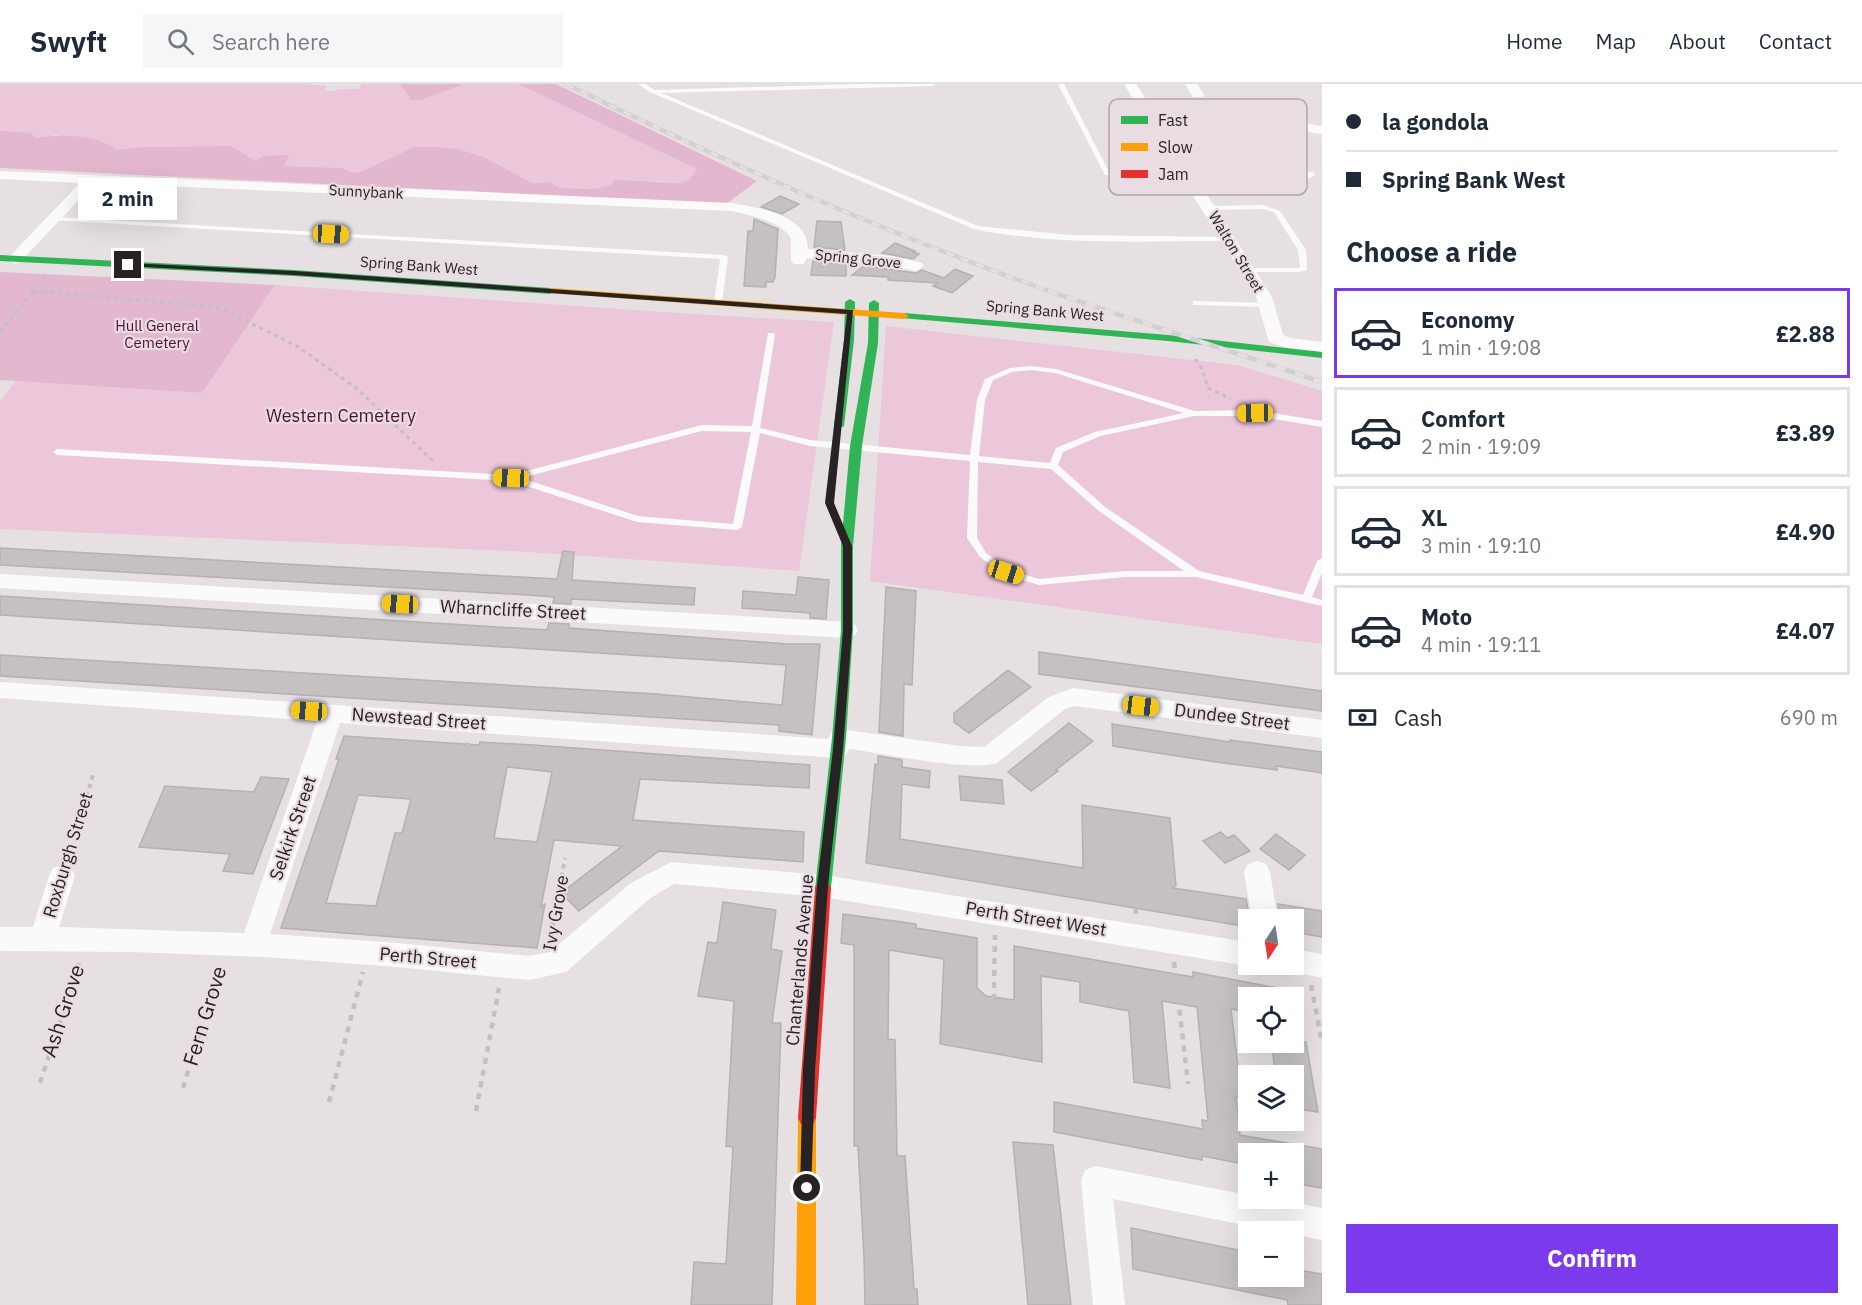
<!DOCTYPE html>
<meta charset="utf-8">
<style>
:root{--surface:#fff;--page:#f6f6f7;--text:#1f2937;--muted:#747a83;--line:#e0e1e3;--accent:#7c3aed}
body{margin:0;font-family:"IBM Plex Sans",sans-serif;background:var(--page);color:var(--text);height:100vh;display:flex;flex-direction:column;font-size:22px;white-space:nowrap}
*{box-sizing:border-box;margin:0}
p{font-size:20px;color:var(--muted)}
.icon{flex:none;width:33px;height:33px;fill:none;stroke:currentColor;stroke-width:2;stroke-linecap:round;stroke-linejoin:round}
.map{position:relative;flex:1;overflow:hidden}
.panel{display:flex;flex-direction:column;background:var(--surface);width:540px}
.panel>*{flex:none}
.banner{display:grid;align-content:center;height:132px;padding:0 24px;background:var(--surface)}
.needle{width:39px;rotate:192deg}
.controls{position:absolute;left:1238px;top:825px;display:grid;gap:12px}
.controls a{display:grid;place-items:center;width:66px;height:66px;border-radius:0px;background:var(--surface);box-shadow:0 6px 24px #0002;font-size:30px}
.end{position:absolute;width:27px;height:27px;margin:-14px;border:8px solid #272224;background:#fff;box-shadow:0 0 0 3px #fff}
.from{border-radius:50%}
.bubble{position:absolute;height:42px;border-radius:0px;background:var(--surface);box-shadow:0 6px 24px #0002;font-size:20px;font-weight:700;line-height:42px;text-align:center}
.car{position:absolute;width:18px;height:36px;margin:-18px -9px;border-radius:8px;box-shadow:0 0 4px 2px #0007;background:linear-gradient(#f5c518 24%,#345 0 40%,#f5c518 0 76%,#345 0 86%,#f5c518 0)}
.banner b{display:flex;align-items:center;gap:21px;height:57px;font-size:22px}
.banner b+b{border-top:2px solid var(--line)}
.banner i{width:15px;height:15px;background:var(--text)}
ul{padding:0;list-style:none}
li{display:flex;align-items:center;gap:18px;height:90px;margin:0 12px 9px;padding:0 12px;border:3px solid var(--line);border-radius:0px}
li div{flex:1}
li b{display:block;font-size:22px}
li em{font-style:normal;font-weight:700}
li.active{border-color:var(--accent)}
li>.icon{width:54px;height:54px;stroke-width:1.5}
h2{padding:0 24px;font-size:27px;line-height:72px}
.pay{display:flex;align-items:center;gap:15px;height:66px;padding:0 24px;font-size:22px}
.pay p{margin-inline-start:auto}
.cta{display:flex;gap:12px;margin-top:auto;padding:12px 24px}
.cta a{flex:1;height:69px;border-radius:0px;background:var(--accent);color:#fff;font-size:24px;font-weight:700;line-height:69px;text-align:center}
header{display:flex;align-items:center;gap:36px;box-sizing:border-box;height:84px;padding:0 30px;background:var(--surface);border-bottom:2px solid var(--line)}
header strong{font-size:28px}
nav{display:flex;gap:33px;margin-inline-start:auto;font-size:21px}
.search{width:420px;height:54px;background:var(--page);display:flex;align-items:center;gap:15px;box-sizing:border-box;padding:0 21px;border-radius:0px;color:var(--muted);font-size:22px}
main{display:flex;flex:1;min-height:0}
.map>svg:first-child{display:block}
</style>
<header>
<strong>Swyft</strong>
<div class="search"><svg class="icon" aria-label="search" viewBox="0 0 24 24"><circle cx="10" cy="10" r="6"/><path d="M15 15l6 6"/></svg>Search here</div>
<nav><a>Home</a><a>Map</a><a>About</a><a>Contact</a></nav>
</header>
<main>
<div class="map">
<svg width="1322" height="1221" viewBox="0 0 1322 1221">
<rect width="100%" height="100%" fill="#e6e0e3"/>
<path fill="#ecc6d9" d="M0,0H304L327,2L324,7H336L338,5H358L362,0H400L411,15L421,16L464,0H518L697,85L689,96L681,99L657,97L595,105L560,104L550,98L532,99L484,73L458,65L414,63L360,88L352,89L343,84L283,82L288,72L256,77L231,62L142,63L116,66L56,51L36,54L0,47Z
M275,201L693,230L834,238L799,487L512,467L0,445V317L16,297L202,309Z
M886,242L1237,281L1322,307V560L870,497Z"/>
<path fill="#e3b7ce" d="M400,0H464L421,16H411Z
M518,0H556L757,97L726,120L0,84V47H3L30,49L36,54C59,50 97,50 116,66L142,63L231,62L256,77L263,72L289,71L284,82L343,84L352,89L360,88L414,63H437L458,65L484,73L532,99L550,98L560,104L595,105L611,101L615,96L681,99L689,96L697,85Z
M0,188L275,201L202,309L0,296Z"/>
<path fill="#c5c0c2" stroke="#b5b0b2" stroke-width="1.5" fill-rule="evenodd" d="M780,112L799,120L782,130L761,123Z
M754,135L778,145L775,193L773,198H766V203L744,202L748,147H753Z
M817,137L841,138L845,166L814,163Z
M895,159L915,167L913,168L919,170L913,175L882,169Z
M813,177L846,180V192L811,191Z
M864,182L916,189L922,186L944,194L955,185L973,192L952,209L933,202L938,199L888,196V193L852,191Z
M0,464L557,495L563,467L574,468L572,496L695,504L694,521L571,515V520L553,519L554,513L528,511L0,481Z
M798,493L829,496L826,535L810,534V529L742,524L743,507L796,511Z
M886,503L916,507L912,601L904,600L903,652L879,648Z
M0,512L547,546L549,539L569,540V544L788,560H820L812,651L779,647V641L0,592V571L656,610L782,621L786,581L0,531Z
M1039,568L1322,607V627L1039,590Z
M1008,586L1031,603L969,649L954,638V629Z
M1069,639L1093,657L1056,686L1058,687L1031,707L1008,688Z
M1112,640L1230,658V656L1322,668V689L1276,682L1277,686L1216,678L1113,662Z
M344,652L479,661L480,658L533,661L810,681L809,704L640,695L633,736L804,748L803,778L659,767L579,827L561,809L622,762L554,756L541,823L545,820L537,864L281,844L339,675H336ZM507,683L552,688L537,758L494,754ZM358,711L411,715L402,749H395L376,822L326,819Z
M878,672L902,676V683L930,687L929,704L902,700L900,755L1083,784L1082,721L1170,734L1176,802L1173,804L1246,815L1250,836L1248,843L866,779L875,680H878Z
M959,692L1002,696L1004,720L961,716Z
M261,693L289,695L253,790L223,787L230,770L139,763L165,702L254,708Z
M1221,748L1227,754L1234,751L1250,767L1225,779L1203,757Z
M1276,750L1305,771L1289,786L1260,765Z
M723,818L776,826L771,865L782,867L772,939H781L772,1221H691L694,1178L726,1180L733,1063L726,1062L734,917L698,912L708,858L717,859Z
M1278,820L1322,827V853L1293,848V836H1280Z
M843,830L916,840V844L977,854V904L986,912L1014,916V862L1193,893V888L1283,905V914H1248V928L1231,925L1242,1014L1236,1013L1240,1051L1322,1065V1104L1293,1099V1070H1242L1244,1080L1202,1072V1076L1054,1048V1018L1203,1045L1202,1036L1208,1037L1197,923L1162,917L1170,1004L1134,998L1129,927L1080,918V898L1041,892L1042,978L940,960L944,875L889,866L888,955L895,956L897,1072H905L914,1205H917L918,1221H865L864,1173L858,1062H854V861L841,859Z
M1271,958H1306L1318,1028L1293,1024V992H1276Z
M1013,1058L1053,1061L1071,1221H1028Z
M1131,1144L1248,1168V1192H1293V1185L1322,1190V1221H1288L1287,1216L1133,1185Z"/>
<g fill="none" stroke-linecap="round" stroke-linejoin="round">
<path stroke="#c2c0c1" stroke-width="2" stroke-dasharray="3 3" stroke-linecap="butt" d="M1209,75L1225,73
M33,207L48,208
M32,208L45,192"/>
<path stroke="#c2c0c1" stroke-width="3" stroke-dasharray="4 4" stroke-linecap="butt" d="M33,207L218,223L297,262L355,303L433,377
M0,248L33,207
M1195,275L1202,285L1208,304L1231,315"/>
<path stroke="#c2c0c1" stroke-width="4" stroke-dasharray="4.5 4.5" stroke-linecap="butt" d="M159,731L272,739
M449,742L469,657
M1129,742L1134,802
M584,754L600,666
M68,773L94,688
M433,802L444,762
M560,802L565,774"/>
<path stroke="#c2c0c1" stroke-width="4.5" stroke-dasharray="6 6" stroke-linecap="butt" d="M1134,801L1136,830
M420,853L434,801
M550,855L560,801
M1174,878L1188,1000
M1311,901L1322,958
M993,964L995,851
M40,999L80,877
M183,1004L220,881
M329,1018L363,888
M476,1027L499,904"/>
<path fill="#fbfafb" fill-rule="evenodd" d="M638,0H645L654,6L862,0H936L933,2L661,9L978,142L1070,151L1228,153L1232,155L1228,157C1144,157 1056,162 974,145L650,8Z
M1058,0H1064L1109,88H1187L1190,90L1187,92L1105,91Z
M1263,121L1280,127L1306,166L1307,186L1300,188H1245V184H1299L1300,183L1298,166L1274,128L1263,125L1210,126L1207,124L1210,122Z
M53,133L724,171L728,173L722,219L718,221L714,219L720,175L51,136V134Z
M1193,217L1266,219L1270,221L1266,223L1196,221H1193Z
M768,249H774L775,251L760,344L810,356L970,371L977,316L985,295L1010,284L1030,282L1056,285L1195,327L1255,326L1322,337V343L1255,332H1194L1100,352L1063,368L1058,381L1105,423L1199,487L1303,511L1317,477L1322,474V489L1312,513L1322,516V522L1196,493H1125L1039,501L1003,490L980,473L967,454L970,377L810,362L760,349L742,443L737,446L637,438L511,397L57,371L53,368L57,365L511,391L702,341L752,342ZM1030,286L1055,289L1184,329L1095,348L1056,364L1050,379L979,372L985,316L993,296L1012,288ZM702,347L751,348L733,440L638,432L521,394ZM978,378L1051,385L1099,427L1184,487H1125L1039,495L1009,486L986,469L977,454Z"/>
<path fill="#fbfafb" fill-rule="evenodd" d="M1124,0H1136L1192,87L1313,88L1315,91L1308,95H1197L1272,213L1283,251L1290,254L1322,258V268L1287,264L1269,258L1256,213Z
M1185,0H1197L1204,10L1203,13H1193Z
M1215,28L1220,29L1228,41L1308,40L1322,42V50L1308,48L1234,49L1250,71L1243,75L1238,74L1208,32Z
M0,87L732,119C759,124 807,130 808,165L892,172L922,179L924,182L916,187L892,182L807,174L804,180H794L791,177V154C779,136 752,132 732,127L95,99L20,178L15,180L7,175L10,172L80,99L0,95Z
M0,490L847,538L855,541L858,546L855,551L847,554L0,504Z
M0,598L828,655L831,648L839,645L960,662L984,663L1049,613L1073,604L1322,636V654L1074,622L1065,625L997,679C969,688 883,669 849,665L846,671L838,674L340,639L270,850L397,859L529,872L550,868L631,799L671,778L823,791L1248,858V880H1252L1248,882L823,813L674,800L649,815L566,888L529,896L397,883L265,873L133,868L0,867V843H33L49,792L53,784L62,781L71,784L75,792L59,843L244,849L317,637L0,614Z
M1257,777L1266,780L1270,788L1278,836H1252L1244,788L1248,780Z
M1293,865L1322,870V894L1284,886L1281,880H1293Z
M1096,1082L1248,1111V1114H1269L1322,1124V1156L1293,1150V1148H1280L1113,1115L1125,1221H1093L1081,1097L1085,1086Z"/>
<path fill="#30b455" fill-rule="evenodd" d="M0,171L294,186L550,204L555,207L550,210L294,192L0,177Z
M850,215L855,218L854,256L844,342L839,345L834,342L844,256L845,218Z
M874,216L879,219L878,259L862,362L853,462V546L846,654L831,804L828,809L823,811L818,809L815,804L832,654L841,546V462L850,362L868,259L869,219Z
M904,229L1168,251L1322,268V274L1168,257L901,234V230Z"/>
<path fill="#ff9f0a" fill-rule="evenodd" d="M550,204L904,229L909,232L904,235L547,209L545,207Z
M807,1025L813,1028L816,1034V1221H796L798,1034L801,1028Z"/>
<path fill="#e5322d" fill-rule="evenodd" d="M823,797L828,799L831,804L816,1034L813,1040L807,1043L801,1040L798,1034L815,804L818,799Z"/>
<defs>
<path id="rail-far1" d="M566,0C725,78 885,149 1052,208"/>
<path id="rail" d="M1048,207L1322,298"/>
</defs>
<use href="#rail-far1" stroke="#d2d1d1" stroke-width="4.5"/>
<use href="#rail" stroke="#d2d1d1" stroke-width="5"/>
<use href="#rail-far1" stroke="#eadce3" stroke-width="3" stroke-dasharray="8" stroke-linecap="butt"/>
<use href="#rail" stroke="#eadce3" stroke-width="4" stroke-dasharray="10" stroke-linecap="butt"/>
</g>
<path fill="#272224" d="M128,179L294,187L853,226L834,419L852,462V546L843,665L828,802L815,987L811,1109L807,1110L802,1109L800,1104L803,987L817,802L833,665L843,546V462L825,419L847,230L294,191L126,182Z"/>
<g text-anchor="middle" stroke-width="4.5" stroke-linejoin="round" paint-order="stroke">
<g font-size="15" fill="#272224" stroke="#eadce3">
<text transform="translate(366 108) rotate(3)" y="5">Sunnybank</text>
<text transform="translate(1236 168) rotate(59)" y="5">Walton Street</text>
<text transform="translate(858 175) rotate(6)" y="5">Spring Grove</text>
<text transform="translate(419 182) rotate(4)" y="5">Spring Bank West</text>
<text transform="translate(1045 227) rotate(5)" y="5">Spring Bank West</text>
</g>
<g font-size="15" fill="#500f37" stroke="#eadce3">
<text x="157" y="247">Hull General<tspan x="157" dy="17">Cemetery</tspan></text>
</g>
<g font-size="18" fill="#500f37" stroke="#eadce3">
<text x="341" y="338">Western Cemetery</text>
</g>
<g font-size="18" fill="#272224" stroke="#eadce3">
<text transform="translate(513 526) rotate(3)" y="6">Wharncliffe Street</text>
<text transform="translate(1232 633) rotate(7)" y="6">Dundee Street</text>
<text transform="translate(419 635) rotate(4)" y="6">Newstead Street</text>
<text transform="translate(293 744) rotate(-71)" y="6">Selkirk Street</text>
<text transform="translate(68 771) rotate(-73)" y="6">Roxburgh Street</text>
<text transform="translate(556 829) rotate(-80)" y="6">Ivy Grove</text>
<text transform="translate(1036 835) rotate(9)" y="6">Perth Street West</text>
<text transform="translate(428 874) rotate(5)" y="6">Perth Street</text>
<text transform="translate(800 876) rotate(-85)" y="6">Chanterlands Avenue</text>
</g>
<g font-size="21" fill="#272224" stroke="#eadce3">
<text transform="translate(63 927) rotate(-72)" y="7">Ash Grove</text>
<text transform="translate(205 932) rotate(-73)" y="7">Fern Grove</text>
</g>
</g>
<rect x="1109" y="15" width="198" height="96" rx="9" fill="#eadce3" stroke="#b0a4aa" stroke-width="1.5"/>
<rect x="1121" y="32" width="27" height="8" fill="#30b455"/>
<rect x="1121" y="59" width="27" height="8" fill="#ff9f0a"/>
<rect x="1121" y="86" width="27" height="8" fill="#e5322d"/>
<g font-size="16" fill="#272224">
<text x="1158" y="42">Fast</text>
<text x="1158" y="69">Slow</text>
<text x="1158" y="96">Jam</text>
</g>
</svg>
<div class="controls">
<a><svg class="needle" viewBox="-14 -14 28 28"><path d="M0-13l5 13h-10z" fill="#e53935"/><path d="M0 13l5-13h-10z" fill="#747a83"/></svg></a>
<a><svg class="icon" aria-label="locate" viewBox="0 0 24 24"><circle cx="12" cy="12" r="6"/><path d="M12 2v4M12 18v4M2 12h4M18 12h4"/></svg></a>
<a><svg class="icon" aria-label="layers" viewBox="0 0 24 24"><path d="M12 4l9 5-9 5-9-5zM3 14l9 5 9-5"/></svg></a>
<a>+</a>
<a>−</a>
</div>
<i class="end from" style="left:807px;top:1104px"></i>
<i class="end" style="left:128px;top:181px"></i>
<div class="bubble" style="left:78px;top:94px;width:99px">2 min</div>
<i class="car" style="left:331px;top:150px;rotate:93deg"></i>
<i class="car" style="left:1255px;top:329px;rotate:269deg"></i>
<i class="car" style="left:511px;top:394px;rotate:272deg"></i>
<i class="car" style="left:1006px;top:488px;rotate:107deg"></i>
<i class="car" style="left:400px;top:520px;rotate:273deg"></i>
<i class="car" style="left:1141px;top:622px;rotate:97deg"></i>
<i class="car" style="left:309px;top:627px;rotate:274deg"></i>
</div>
<section class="panel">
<div class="banner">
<b><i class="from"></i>la gondola</b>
<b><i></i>Spring Bank West</b>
</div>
<h2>Choose a ride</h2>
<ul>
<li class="active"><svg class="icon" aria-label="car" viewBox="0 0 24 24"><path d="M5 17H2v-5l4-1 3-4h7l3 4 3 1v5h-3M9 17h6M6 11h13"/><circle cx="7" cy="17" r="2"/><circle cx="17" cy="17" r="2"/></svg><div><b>Economy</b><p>1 min · 19:08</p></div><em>£2.88</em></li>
<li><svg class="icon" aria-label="car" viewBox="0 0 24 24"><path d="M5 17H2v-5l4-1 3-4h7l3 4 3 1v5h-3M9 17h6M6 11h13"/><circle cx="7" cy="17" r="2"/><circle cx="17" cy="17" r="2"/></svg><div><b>Comfort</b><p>2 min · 19:09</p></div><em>£3.89</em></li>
<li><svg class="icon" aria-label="car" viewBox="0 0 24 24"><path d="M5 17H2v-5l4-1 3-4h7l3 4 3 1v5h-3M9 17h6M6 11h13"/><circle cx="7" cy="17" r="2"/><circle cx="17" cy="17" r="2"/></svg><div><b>XL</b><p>3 min · 19:10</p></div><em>£4.90</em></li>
<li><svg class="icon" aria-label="car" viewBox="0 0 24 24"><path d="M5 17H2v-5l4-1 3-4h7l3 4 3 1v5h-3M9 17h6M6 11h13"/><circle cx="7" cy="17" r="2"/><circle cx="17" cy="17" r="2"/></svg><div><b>Moto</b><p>4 min · 19:11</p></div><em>£4.07</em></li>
</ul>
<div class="pay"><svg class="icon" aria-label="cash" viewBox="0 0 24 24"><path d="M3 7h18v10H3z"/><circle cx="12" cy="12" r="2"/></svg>Cash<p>690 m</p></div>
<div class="cta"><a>Confirm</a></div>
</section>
</main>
